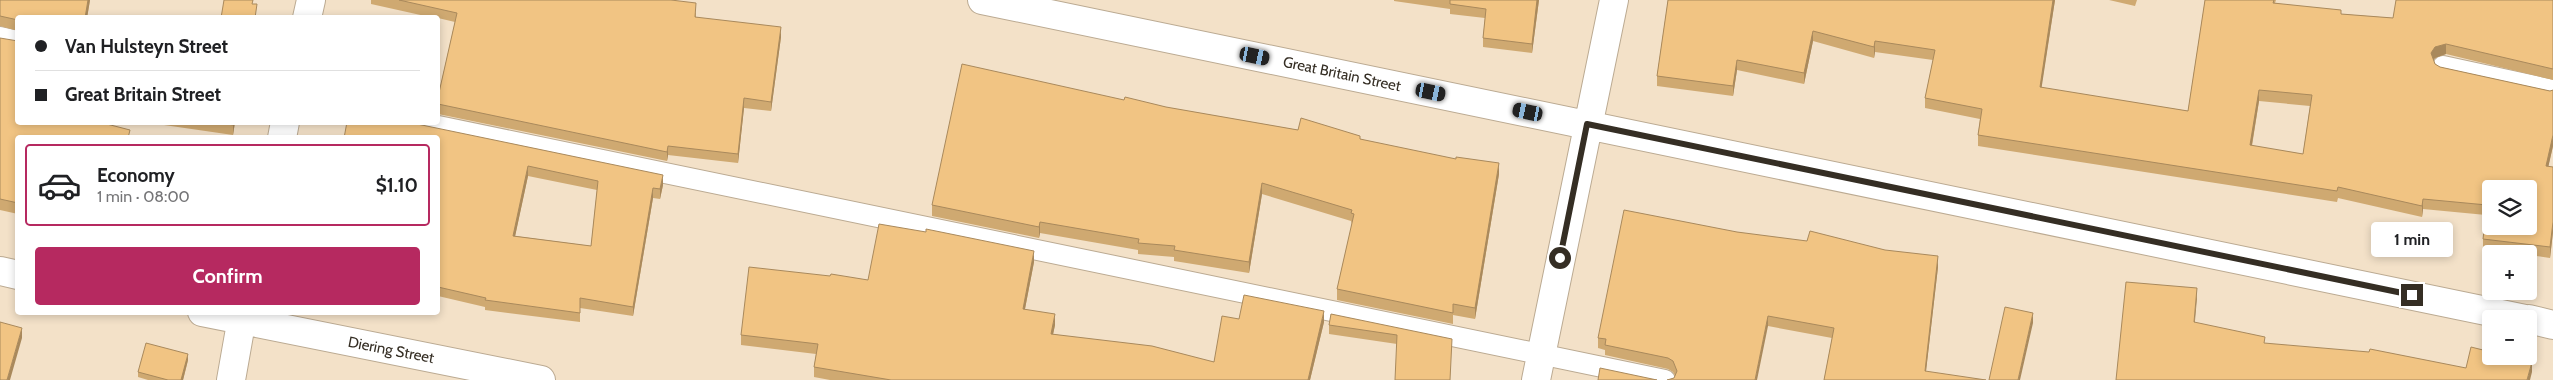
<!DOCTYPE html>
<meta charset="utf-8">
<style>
:root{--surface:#fff;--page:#f2f2f2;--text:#202124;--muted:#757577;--line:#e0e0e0;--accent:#b62960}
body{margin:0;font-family:Cabin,sans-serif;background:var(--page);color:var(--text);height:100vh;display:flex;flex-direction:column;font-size:19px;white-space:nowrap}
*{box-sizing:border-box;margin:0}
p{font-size:16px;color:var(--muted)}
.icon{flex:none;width:28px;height:28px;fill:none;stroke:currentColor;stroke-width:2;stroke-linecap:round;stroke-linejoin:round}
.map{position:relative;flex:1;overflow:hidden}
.drawer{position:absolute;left:15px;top:135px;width:425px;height:180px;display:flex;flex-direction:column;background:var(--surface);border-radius:5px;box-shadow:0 2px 8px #0003}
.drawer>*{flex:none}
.guide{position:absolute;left:15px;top:15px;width:425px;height:110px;border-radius:5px;box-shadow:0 2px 8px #0003;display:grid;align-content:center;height:110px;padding:0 20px;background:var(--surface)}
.controls{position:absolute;left:2482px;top:180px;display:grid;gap:10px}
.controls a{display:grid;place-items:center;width:55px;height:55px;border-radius:5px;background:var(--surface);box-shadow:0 2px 8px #0003;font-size:25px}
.end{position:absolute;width:22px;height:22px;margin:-11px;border:6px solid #352e24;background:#fff;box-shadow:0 0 0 2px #fff}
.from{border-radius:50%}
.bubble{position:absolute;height:35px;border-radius:5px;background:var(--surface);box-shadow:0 2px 8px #0003;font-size:16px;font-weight:800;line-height:35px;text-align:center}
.car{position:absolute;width:15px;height:30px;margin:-15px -8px;border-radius:6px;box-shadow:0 0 4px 1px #0007;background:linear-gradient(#222 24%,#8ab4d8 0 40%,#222 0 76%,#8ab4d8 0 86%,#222 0)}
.guide b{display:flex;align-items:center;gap:18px;height:48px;font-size:19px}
.guide b+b{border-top:1px solid var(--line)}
.guide i{width:12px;height:12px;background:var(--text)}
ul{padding:9px 0 0;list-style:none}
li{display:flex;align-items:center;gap:15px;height:82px;margin:0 10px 8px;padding:0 10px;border:2px solid transparent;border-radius:5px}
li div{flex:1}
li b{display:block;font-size:19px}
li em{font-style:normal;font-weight:800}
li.active{border-color:var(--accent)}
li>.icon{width:45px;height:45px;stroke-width:1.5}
.primary-button{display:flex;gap:10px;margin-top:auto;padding:10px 20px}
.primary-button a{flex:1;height:58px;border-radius:5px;background:var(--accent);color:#fff;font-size:20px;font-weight:800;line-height:58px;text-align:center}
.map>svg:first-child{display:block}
</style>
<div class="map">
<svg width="2553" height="380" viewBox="0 0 2553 380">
<rect width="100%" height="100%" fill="#f3e1c8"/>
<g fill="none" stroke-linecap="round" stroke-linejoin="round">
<defs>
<path id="lane" d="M0,37L18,41
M2443,66L2553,90
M419,122L1665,380"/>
<path id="street" d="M982,0L2525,319
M307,18L311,0
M282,138L285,122
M0,271L18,275
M202,312L541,380
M2529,319L2553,325
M231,380L243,312
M1536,380L1614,0"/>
</defs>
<use href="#lane" stroke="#bbaa92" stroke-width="22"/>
<use href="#street" stroke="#bbaa92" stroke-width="30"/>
<use href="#lane" stroke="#fff" stroke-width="20"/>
<use href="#street" stroke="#fff" stroke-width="28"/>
</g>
<path fill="#cfa971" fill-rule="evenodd" d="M0,0H90L87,18H18V31L0,26Z
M371,0H671L696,13V17L781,37L771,111L744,108L738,163L668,155L667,161L438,114V97L455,22L438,18H434L371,4Z
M1394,0H1539L1532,53L1483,47V38L1485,18L1450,14V9L1394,1Z
M1668,0H2055L2041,88L2188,111L2205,0H2276L2275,3L2341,14L2393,18L2553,0V80L2446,54L2435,58L2433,60L2435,64L2440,67L2550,91L2553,90V146L2548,167H2553V232L2550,258L2529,255V254H2514L2483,250V239L2486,215L2423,209L2422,217L2338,198L2337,202L1978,146V135L1980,119L1925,108V98L1933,60L1875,52L1874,58L1813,41L1804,84L1737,70L1733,96L1657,86V76ZM2259,101L2310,106L2303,154L2252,146Z
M2109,0H2137L2135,6Z
M0,38L18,122L130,138H18V214L0,210Z
M1124,100L1298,130L1360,139L1499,174L1475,319L1453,315V324L1337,300V289L1352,224L1351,221L1262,194L1249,273L1174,261V257L1138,254V250L1040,233L1039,238L932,216V205Z
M164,122H235L233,135L164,125Z
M417,124L663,185L660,199L653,198L633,316L580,308V322L485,310V307L438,296V138ZM528,176L597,190L591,246L515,236Z
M1737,232L1938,267L1926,371L1824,380L1832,338L1768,326L1674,378L1675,376L1673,372L1668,369L1605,355V350L1598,348V338Z
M1034,262L1025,309L1055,325L1053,334L1214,362L1239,319L1324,322L1310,380H830L814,377V367L816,354L741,345V335L868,280Z
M1331,314L1452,348L1397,344L1329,334V325Z
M188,360L183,380H148L138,377V372Z"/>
<path fill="#a9895c" d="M88,0H90L87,18H85Z
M1537,0H1539L1532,53V44Z
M2053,0H2055L2040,98V87Z
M781,27V37L771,111V102Z
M1813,31V41L1804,84V73Z
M1875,41V52L1874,58V47Z
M2446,44V54L2435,58L2431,64V53L2435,47Z
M1737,60V70L1733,96V86Z
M2259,90V101L2250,156V145Z
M744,98V108L738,163V154Z
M233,122H235L233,135Z
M2553,135V146L2546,177V166Z
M668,146V155L667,161V152Z
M1499,163V174L1475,319V308Z
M528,166V176L513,246V236Z
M663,175V185L660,199V189Z
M1262,183V194L1249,273V262Z
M653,188V198L633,316V307Z
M2423,199V209L2422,217V206Z
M1040,222V233L1039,238V227Z
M2553,222V232L2550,258V247Z
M1034,251V262L1023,319V309Z
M1938,256V267L1925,380V371Z
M2197,288V298L2194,332V322Z
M1324,311V322L1310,380H1308Z
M2033,313V323L2020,380H2018Z
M1055,314V325L1051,344V334Z
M1768,316V326L1757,380H1755Z
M22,328V338L10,380H7Z
M188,354V360L183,380H181Z
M2532,362V372L2530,380H2527Z"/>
<path fill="#f1c483" stroke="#a9895c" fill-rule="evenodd" d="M0,0H88L85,18H18V20L0,16Z
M224,0H253L252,4H257L255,18H221Z
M399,0H671L696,3L695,17L781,27L771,102L744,98L738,154L668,146L667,152L438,104V97L457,13Z
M1450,0H1537L1532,44L1483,38L1486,9L1450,4Z
M1668,0H2053L2040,87L2188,111L2205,0H2274L2273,3L2341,10V14L2393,18L2396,0H2553V69L2446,44L2435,47L2431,53L2435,64L2440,67L2550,91L2553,90V135L2546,166L2553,167V222L2550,247L2483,239L2487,205L2423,199L2422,206L2338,187L2337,191L1978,135L1982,109L1925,98L1935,50L1875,41L1874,47L1813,31L1804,73L1737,60L1733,86L1657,76ZM2259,90L2312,95L2303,154L2250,145ZM2491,189H2529V226H2491Z
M0,38L18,41V122H99L130,130L128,138H18V203L0,199Z
M962,64L1124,100L1125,97L1166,107L1298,130L1301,118L1360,136V139L1456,159V157L1499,163L1475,308L1453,304V313L1337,289L1354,214L1351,213L1352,210L1262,183L1249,262L1174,250L1175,246L1138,243L1139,239L1040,222L1039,227L932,205Z
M217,122H233V125Z
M347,122H414L417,124L663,175L660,189L653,188L633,307L580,298V313L485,300L486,298L438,287V138H344ZM528,166L598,181L591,246L513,236Z
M1624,210L1737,232L1807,241L1810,231L1885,250L1938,256L1925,371L1986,380H1824L1834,328L1768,316L1755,380H1667L1674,378L1677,371L1673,361L1668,358L1605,345L1606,339L1598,338Z
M879,224L926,232V229L1034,251L1023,309L1055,314L1051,334L1152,346L1214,362L1222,316L1239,319L1244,295L1324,311L1308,380H891L814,367L818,344L741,335L749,267L830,276L831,274L868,280Z
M2126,282L2197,288L2194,322L2265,337L2264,343L2369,352L2370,349L2466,368L2471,347L2491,352V356H2509L2532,362L2527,380H2116Z
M2005,307L2033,313L2018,380H1989Z
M1331,314L1452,339L1450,380H1395L1397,335L1329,325Z
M0,322L22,328L7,380H0Z
M146,343L188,354L181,380H168L138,372Z
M1600,368L1657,380H1598Z"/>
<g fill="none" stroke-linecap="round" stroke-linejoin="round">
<path stroke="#352e24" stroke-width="6" d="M1560,258L1587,124L2412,295"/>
</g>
<g text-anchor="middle" stroke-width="5" stroke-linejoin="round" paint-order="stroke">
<g font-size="15" fill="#352e24" stroke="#fff">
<text transform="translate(1342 74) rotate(12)" y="5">Great Britain Street</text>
<text transform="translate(391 350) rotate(11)" y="5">Diering Street</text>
</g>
</g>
</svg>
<div class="controls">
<a><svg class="icon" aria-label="layers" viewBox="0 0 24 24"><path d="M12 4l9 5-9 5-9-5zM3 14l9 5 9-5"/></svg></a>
<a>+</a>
<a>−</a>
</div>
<i class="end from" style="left:1560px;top:258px"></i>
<i class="end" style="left:2412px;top:295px"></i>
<div class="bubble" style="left:2371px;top:222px;width:82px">1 min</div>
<i class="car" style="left:1255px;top:56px;rotate:102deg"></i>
<i class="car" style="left:1431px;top:92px;rotate:102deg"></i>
<i class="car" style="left:1528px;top:112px;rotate:282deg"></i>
<div class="guide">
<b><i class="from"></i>Van Hulsteyn Street</b>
<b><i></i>Great Britain Street</b>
</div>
<section class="drawer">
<ul>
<li class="active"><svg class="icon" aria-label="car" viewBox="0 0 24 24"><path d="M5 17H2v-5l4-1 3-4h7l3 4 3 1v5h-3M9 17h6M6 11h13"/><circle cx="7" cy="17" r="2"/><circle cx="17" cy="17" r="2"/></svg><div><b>Economy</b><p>1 min · 08:00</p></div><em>$1.10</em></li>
</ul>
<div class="primary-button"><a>Confirm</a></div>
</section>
</div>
